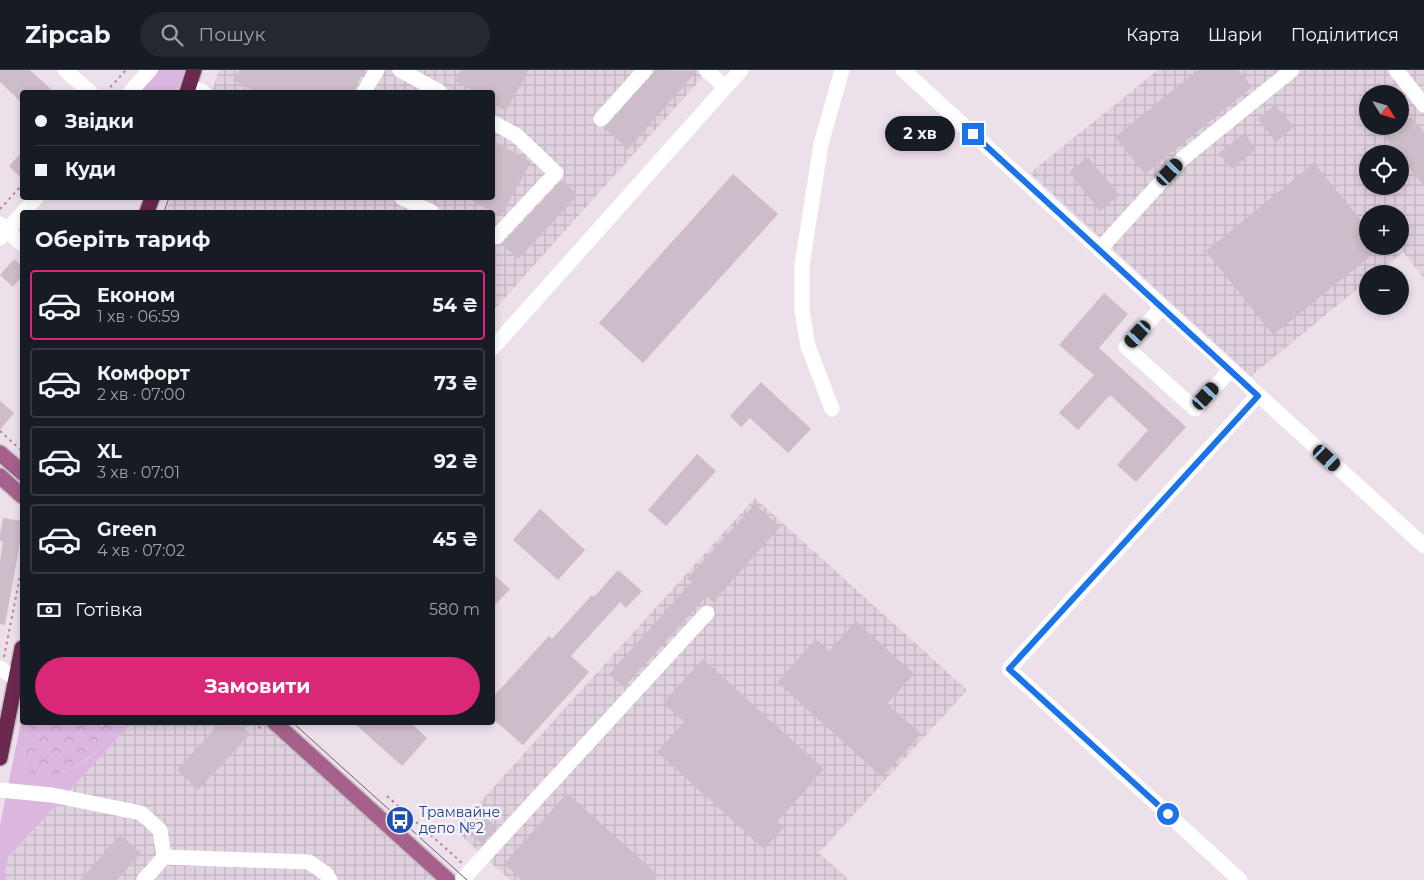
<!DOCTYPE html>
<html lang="uk">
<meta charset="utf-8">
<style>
:root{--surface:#171b24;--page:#242831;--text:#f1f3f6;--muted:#9ea1a6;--line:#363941;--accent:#db2777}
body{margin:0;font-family:Montserrat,sans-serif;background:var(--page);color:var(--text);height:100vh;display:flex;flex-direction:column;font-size:19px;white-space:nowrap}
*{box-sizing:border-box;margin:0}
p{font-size:16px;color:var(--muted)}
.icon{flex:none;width:28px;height:28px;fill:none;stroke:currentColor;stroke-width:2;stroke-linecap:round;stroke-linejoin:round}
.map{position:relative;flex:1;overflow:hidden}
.details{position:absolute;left:20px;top:140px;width:475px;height:515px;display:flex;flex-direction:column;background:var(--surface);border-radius:5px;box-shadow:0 2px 8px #0003}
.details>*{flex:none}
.hud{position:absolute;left:20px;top:20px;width:475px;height:110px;border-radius:5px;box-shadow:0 2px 8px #0003;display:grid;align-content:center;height:110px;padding:0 15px;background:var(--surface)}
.needle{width:32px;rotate:127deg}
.buttons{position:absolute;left:1359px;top:15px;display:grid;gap:10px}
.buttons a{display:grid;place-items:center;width:50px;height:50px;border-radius:50%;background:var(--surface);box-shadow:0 2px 8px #0003;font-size:25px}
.end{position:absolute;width:22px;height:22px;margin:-11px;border:6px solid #1a73e8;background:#fff;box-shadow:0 0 0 2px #fff}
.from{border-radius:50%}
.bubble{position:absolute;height:35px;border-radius:18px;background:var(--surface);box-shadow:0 2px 8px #0003;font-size:16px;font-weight:700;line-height:35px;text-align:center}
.car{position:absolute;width:15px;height:30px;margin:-15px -8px;border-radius:6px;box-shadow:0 0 4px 1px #0007;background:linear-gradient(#222 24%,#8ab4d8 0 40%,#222 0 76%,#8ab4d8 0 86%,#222 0)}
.hud b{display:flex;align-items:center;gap:18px;height:48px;font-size:19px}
.hud b+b{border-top:1px solid var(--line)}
.hud i{width:12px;height:12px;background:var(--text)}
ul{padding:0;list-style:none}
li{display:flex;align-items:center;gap:15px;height:70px;margin:0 10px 8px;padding:0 5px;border:2px solid var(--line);border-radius:5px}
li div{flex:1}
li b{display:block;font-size:19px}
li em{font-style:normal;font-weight:700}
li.on{border-color:var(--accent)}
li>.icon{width:45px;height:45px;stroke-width:1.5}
h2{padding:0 15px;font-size:22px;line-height:60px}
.pay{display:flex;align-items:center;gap:12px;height:55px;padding:0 15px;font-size:19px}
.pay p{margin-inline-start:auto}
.action{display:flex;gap:10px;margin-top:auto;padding:10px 15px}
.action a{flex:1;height:58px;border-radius:30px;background:var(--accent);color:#fff;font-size:20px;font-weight:700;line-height:58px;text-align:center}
header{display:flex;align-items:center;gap:30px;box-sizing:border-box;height:70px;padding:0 25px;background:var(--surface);border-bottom:1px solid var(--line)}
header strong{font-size:24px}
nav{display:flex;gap:28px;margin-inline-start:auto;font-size:18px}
.search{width:350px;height:45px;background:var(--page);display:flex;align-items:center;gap:12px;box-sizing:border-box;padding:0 18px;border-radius:28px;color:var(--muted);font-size:19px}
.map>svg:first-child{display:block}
</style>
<header>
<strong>Zipcab</strong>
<div class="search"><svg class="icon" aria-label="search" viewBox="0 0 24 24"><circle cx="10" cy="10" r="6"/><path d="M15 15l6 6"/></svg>Пошук</div>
<nav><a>Карта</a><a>Шари</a><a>Поділитися</a></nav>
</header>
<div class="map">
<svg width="1424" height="810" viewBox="0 0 1424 810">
<defs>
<pattern id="industrial-grid" width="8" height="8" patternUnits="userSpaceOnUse" patternTransform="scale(1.25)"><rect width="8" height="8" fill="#e0d1de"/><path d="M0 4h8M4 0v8" fill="none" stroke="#c1b3bf"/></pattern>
<pattern id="forest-crowns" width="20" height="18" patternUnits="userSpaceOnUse" patternTransform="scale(1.25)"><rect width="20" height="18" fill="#dbb7df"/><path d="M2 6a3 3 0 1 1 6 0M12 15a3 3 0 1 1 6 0" fill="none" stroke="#bd9dc0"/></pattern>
</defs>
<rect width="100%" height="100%" fill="#ece0ea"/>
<path fill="url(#industrial-grid)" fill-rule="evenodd" d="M219,0H709L493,241L492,142H166L171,128H492V22H212Z
M1158,0H1424V208L1403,182L1376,204H1368L1367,211L1251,306L1030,103ZM1368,24H1400V56H1368ZM1368,84H1400V116H1368ZM1368,144H1400V176H1368Z
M755,428L967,620L819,783L849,810H510L455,760Z
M131,652L263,653L437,810H4L8,789Z"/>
<path fill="#dbb7df" d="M159,0H185L177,22H139Z
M22,647V652L31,653C28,664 23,679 25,691C30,717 68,702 82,693C98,682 111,667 124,653H131L8,788L4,810H0V755Z"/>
<path fill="url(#forest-crowns)" d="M31,653V652L124,653C111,667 98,682 81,693C67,703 30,718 25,691C22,679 28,664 31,653Z"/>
<path fill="#cdbcc9" d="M0,0H30L54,22H22V33L0,12Z
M240,0H365L352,22H255L234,10Z
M461,0H529L506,41L492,33V22H475L455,11Z
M656,0L697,1L628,79L604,58Z
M1198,0H1238L1252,17L1145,104L1115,67Z
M1275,35L1294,57L1276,72L1258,49Z
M1411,47L1424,62V116L1400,86V84H1398L1385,68Z
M1244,63L1256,79L1232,99L1219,83Z
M492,70L531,92L501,146L468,128H492Z
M22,82V109L9,96Z
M1088,87L1119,125L1100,141L1069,102Z
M1314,93L1368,159V176H1383L1273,265L1206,181Z
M733,104L778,144L643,293L599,253Z
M562,110L578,125L518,189L502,174Z
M14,189L22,196V206L13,217L0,205Z
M1104,223L1128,244L1099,278L1186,357L1136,412L1117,395L1148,360L1110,325L1078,360L1059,343L1094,305L1059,275Z
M761,312L811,359L788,383L750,348L741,357L730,346Z
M0,331L14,343L0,360Z
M697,384L716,401L666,456L648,440Z
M755,434L780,457L713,532L707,526L624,617L609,604L692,512L687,509Z
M540,439L585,480L558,510L513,470Z
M3,448L22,451V461L5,555L0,554V492L3,471H0V465Z
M618,500L642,521L626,538L620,532L571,586L589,602L523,675L492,648V628L549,566L552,569L592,525L594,527Z
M492,503L510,519L492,538Z
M856,551L914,604L887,634L921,664L882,707L777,612L816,569L829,581Z
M703,589L824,699L777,752L784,757L764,779L657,682L684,652L663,633Z
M221,652H238L250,664L198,720L177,700Z
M353,652H410L427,668L402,696Z
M567,723L658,805L654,810H522L504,794Z
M479,742L497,758L482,774L465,758Z
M120,765L141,783L117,810H80Z"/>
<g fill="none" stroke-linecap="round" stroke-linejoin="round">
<defs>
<path id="major" d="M0,383L22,402
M0,406L22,426
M274,652L448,810"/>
<path id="highway" d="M187,22L194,0
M147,142L152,128
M0,688L22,578"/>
</defs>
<use href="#major" stroke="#c5bcc2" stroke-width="18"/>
<use href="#highway" stroke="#c5bcc2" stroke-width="18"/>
<path stroke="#b27ea1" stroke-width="2" stroke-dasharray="2.5 4" stroke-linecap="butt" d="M106,22L126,0
M0,139L22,115
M0,361L22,381
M4,587L22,496
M254,652L263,661
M387,726L462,793"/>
<path stroke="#fff" stroke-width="15" d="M65,0L90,22
M400,0L440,22
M706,0L725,17
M903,0L1424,476
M1396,0L1424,35
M189,16L203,22
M130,22L150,0
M364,22L377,0
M601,49L645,0
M492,52L516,65L556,103L496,167L492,166
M402,128L432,142
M0,154L22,174
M0,168L36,128
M1099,180L1182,89L1292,0
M1162,237L1126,277L1195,339L1230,300
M492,279L741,0
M832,339L808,276L802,241V195L821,74L842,0
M0,598L16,609
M0,720L52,725L141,743L160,760L164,787
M164,787L309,792L326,804L330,810
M144,810L164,787
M462,810L707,543
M1240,810L1009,599L1258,325"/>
<use href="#major" stroke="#a5618b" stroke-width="15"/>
<use href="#highway" stroke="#6c294f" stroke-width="15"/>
<path stroke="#7a5a6e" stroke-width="1" d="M164,142L169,128
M0,392L22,412
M292,652L467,810"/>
</g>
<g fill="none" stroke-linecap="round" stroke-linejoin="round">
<path stroke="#1a73e8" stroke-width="6" d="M973,64L1258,326L1009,599L1168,744"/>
</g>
<defs>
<symbol id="bus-disc" viewBox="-11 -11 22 22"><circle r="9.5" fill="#1a4fb4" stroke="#f8f1f7"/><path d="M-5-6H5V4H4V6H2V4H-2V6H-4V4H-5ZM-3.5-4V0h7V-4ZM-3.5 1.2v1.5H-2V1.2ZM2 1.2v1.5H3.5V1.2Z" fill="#fff"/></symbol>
</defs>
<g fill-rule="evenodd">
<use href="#bus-disc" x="384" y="734" width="32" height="32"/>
</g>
<g text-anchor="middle" stroke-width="5" stroke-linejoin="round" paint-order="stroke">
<g font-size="14" fill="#164399" stroke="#f8f1f7" text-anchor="start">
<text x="419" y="747">Трамвайне<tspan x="419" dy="16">депо №2</tspan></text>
</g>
</g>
</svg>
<div class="buttons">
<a><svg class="needle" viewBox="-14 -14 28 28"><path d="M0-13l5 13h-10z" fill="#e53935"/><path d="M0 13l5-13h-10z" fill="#9ea1a6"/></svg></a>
<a><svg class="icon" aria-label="locate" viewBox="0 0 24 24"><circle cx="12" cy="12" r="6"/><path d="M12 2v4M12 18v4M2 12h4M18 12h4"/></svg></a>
<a>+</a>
<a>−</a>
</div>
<i class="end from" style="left:1168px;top:744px"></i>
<i class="end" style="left:973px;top:64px"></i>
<div class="bubble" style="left:885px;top:46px;width:70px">2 хв</div>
<i class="car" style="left:1170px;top:102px;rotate:43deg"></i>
<i class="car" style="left:1138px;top:264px;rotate:222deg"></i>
<i class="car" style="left:1206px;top:326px;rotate:42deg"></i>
<i class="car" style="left:1327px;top:388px;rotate:132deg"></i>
<div class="hud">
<b><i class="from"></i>Звідки</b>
<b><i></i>Куди</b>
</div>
<section class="details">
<h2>Оберіть тариф</h2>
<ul>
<li class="on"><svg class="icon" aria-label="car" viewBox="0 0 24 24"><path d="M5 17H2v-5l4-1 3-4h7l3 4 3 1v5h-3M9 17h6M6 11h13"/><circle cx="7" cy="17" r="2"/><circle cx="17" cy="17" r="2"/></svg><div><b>Економ</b><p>1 хв · 06:59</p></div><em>54 ₴</em></li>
<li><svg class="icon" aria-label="car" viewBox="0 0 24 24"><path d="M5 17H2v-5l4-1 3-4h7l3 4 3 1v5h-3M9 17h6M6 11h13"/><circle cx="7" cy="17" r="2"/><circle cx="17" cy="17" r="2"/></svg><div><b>Комфорт</b><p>2 хв · 07:00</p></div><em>73 ₴</em></li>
<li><svg class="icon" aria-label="car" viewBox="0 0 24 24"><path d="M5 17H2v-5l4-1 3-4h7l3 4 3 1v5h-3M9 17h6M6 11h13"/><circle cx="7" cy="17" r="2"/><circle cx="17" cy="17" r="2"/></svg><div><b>XL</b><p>3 хв · 07:01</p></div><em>92 ₴</em></li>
<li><svg class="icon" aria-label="car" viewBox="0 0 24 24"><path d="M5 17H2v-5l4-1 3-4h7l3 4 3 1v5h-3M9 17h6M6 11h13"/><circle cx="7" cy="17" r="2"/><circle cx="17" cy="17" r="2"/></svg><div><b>Green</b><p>4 хв · 07:02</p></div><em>45 ₴</em></li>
</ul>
<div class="pay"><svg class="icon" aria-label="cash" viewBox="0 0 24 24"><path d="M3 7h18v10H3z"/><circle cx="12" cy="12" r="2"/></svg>Готівка<p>580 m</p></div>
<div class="action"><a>Замовити</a></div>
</section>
</div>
